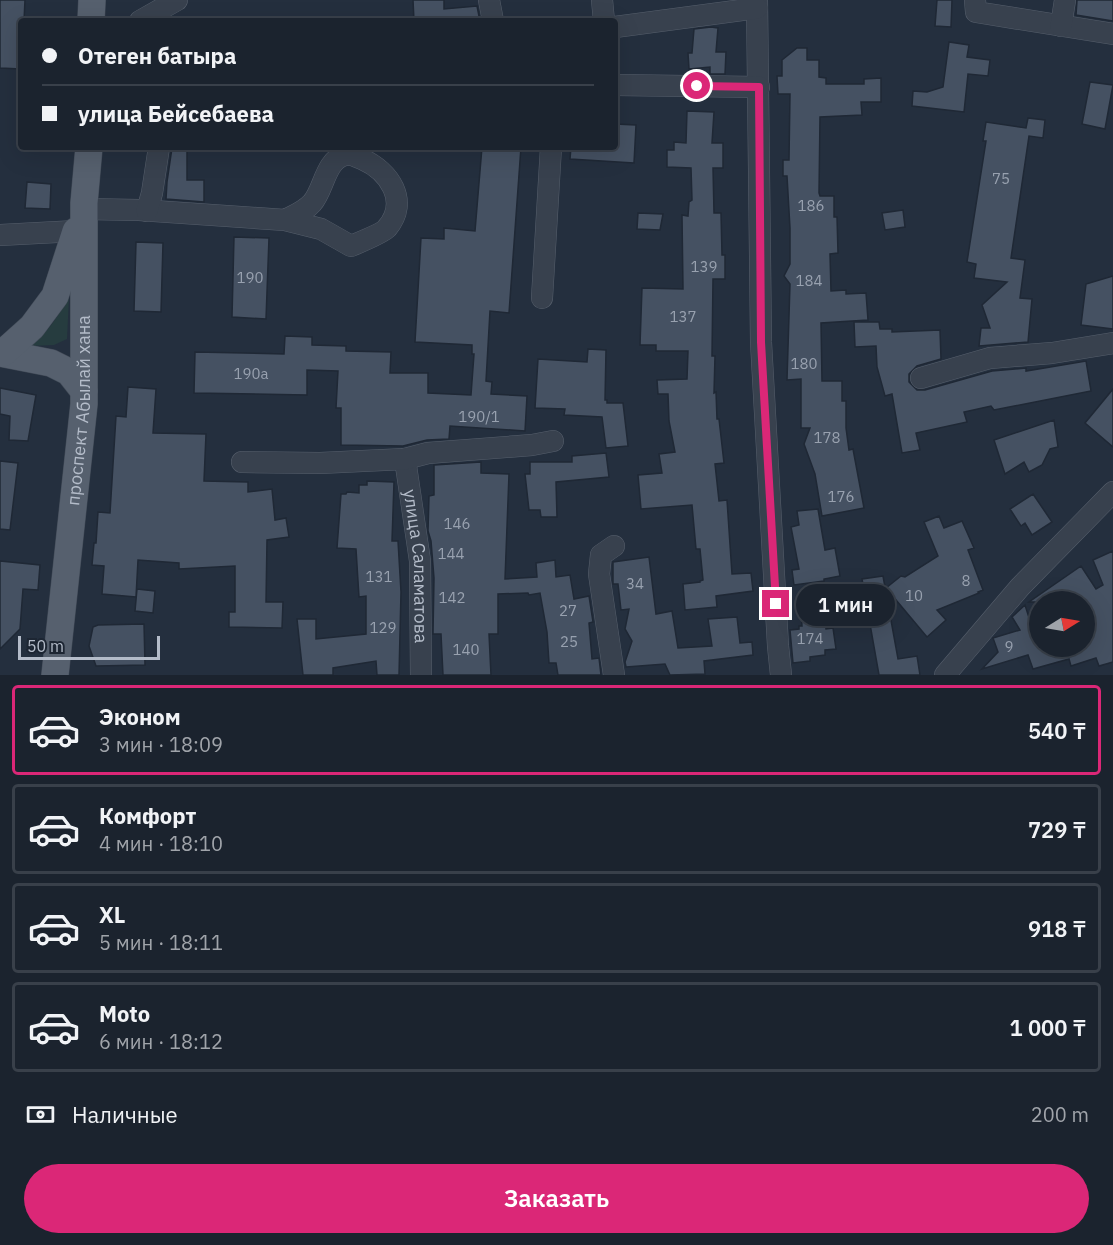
<!DOCTYPE html>
<html lang="ru">
<meta charset="utf-8">
<style>
:root{--surface:#1b232e;--page:#282f3a;--text:#f1f3f6;--muted:#a0a4aa;--line:#39404a;--accent:#db2777}
body{margin:0;font-family:"IBM Plex Sans",sans-serif;background:var(--page);color:var(--text);height:100vh;display:flex;flex-direction:column;font-size:22px;white-space:nowrap}
*{box-sizing:border-box;margin:0}
p{font-size:20px;color:var(--muted)}
.icon{flex:none;width:33px;height:33px;fill:none;stroke:currentColor;stroke-width:2;stroke-linecap:round;stroke-linejoin:round}
.map{position:relative;height:675px;overflow:hidden}
.details{display:flex;flex-direction:column;background:var(--surface);flex:1}
.details>*{flex:none}
.banner{position:absolute;left:18px;top:18px;width:600px;height:132px;border-radius:6px;box-shadow:0 6px 24px #0002,0 0 0 2px var(--line);display:grid;align-content:center;height:132px;padding:0 24px;background:var(--surface)}
.needle{width:39px;rotate:79deg}
.controls{position:absolute;left:1029px;top:591px;display:grid;gap:12px}
.controls a{display:grid;place-items:center;width:66px;height:66px;border-radius:50%;background:var(--surface);box-shadow:0 6px 24px #0002,0 0 0 2px var(--line);font-size:30px}
.scale{position:absolute;left:18px;bottom:15px;width:142px;box-sizing:border-box;padding-left:6px;border:3px solid #b4bcc9;border-top:0;font-size:16px;line-height:21px;white-space:nowrap;color:#b4bcc9;-webkit-text-stroke:4px #1d2633;paint-order:stroke}
.end{position:absolute;width:27px;height:27px;margin:-14px;border:8px solid #db2777;background:#fff;box-shadow:0 0 0 3px #fff}
.from{border-radius:50%}
.bubble{position:absolute;height:42px;border-radius:21px;background:var(--surface);box-shadow:0 6px 24px #0002,0 0 0 2px var(--line);font-size:20px;font-weight:600;line-height:42px;text-align:center}
.banner b{display:flex;align-items:center;gap:21px;height:57px;font-size:22px}
.banner b+b{border-top:2px solid var(--line)}
.banner i{width:15px;height:15px;background:var(--text)}
ul{padding:10px 0 0;list-style:none}
li{display:flex;align-items:center;gap:18px;height:90px;margin:0 12px 9px;padding:0 12px;border:3px solid var(--line);border-radius:6px}
li div{flex:1}
li b{display:block;font-size:22px}
li em{font-style:normal;font-weight:600}
li.active{border-color:var(--accent)}
li>.icon{width:54px;height:54px;stroke-width:1.5}
.pay{display:flex;align-items:center;gap:15px;height:66px;padding:0 24px;font-size:22px}
.pay p{margin-inline-start:auto}
.cta{display:flex;gap:12px;margin-top:auto;padding:12px 24px}
.cta a{flex:1;height:69px;border-radius:36px;background:var(--accent);color:#fff;font-size:24px;font-weight:600;line-height:69px;text-align:center}
.map>svg:first-child{display:block}
</style>
<div class="map">
<svg width="1113" height="675" viewBox="0 0 1113 675">
<rect width="100%" height="100%" fill="#242f3e"/>
<path fill="#263c3f" d="M69,297L67,339L54,345L30,346C51,329 55,320 69,297Z"/>
<path fill="#455162" stroke="#1f2835" stroke-width="1.5" d="M0,0H25L24,21H21V69L0,68Z
M413,0H444V9L477,6L480,21H414Z
M937,0H952L951,27L935,26Z
M1077,0H1113V21L1076,15Z
M711,27L718,28L716,52H726L725,74H710V67L689,69L688,53H692L694,29Z
M949,42L969,45L967,57L990,60L988,76L968,74L964,112L912,106L913,91L927,92L943,87Z
M797,48H807V60H819V77L826,78V84H864V79L881,78V102H861L862,115L820,117L819,193L820,196H834V217H837L838,253L830,254L831,291L846,290V294L866,293L868,320L821,323L822,381H842V401H846V428L849,450L853,449L864,508L822,516L815,474L804,444L810,428H801V379L787,380L790,284L784,276L790,264V228L787,176H783V160H789L790,94H778L777,76H782V60Z
M1090,82L1113,85L1105,129L1082,124Z
M687,111L714,112L712,143H723V168H713L714,213H721L722,255H725V279H713L712,356H715L714,393L716,392L717,419H719L724,463L715,464L719,501L727,500L732,574L751,573L753,591L716,596L717,607L685,610L683,584L700,582V581L703,580L700,549H696L692,505L641,509L638,475L662,473L659,454L675,452L669,421L668,394H658L657,380L687,379L688,351H656V345H640L642,288L683,289L682,215L688,216L689,202L692,200L691,168L667,167V150H674V142L686,143Z
M1028,118L1045,120L1043,138L1029,136L1011,258L1025,260L1020,298L1032,299L1028,342L979,346L981,328H990L982,305L1007,282L974,278L976,264L967,262L986,141H983L986,122L1026,128Z
M615,124L636,125L634,163L570,159L571,147H615Z
M482,147H521L509,313L490,311L486,381L492,382L491,394L527,396L525,431L450,426L449,439L427,440L403,446L341,445V408H336L338,371L307,370V395L194,393L195,352L284,354L285,336L312,337V345L346,346V351L391,352L390,373H428V393L471,395L474,354H472V345L415,342L421,238L444,239V228L475,231Z
M172,148H187V180H204V202L166,199L167,182Z
M27,182L51,184L50,209L25,208Z
M903,210L905,227L885,230L882,213Z
M638,213L663,214L660,230L637,229Z
M234,237L269,238L266,319L232,317Z
M136,242L163,243L161,312L134,311Z
M1113,276V329L1081,325L1086,284Z
M854,322H879L880,329H892V332L940,330L941,359L917,366L909,374V382L917,390H925L992,371L1026,368V371L1086,361L1091,391L994,410L991,406L964,412L967,422L916,433L920,450L902,453L892,394L885,396L877,367L876,346L855,347Z
M588,349L606,350L605,400H607V403H623L628,446L606,448L602,417L564,415L565,409L535,408L538,359L587,362Z
M128,387L156,389L153,433L206,434L204,481L248,482V492L272,489L275,520L286,518L289,537L267,540L266,602H283L282,628L229,627V612H235V566L179,569V563L138,560L136,597L102,594L104,566L92,565L94,543H96L98,512L110,513L116,416L126,417Z
M0,388L36,395L28,441L9,440L10,416L0,414Z
M1113,389V447L1085,423Z
M1054,420L1058,447L1050,449L1042,465L1029,472L1024,462L1005,474L994,440Z
M606,453L609,477L556,482L557,517H541L540,510H529L525,474H530V462H572V456Z
M0,461L18,463L10,530L0,529Z
M481,462V473L509,474L505,579L537,577L536,563L555,560L556,577L570,575L574,599L589,596L593,622L589,623L592,659L599,658L601,675H558L556,663H549L547,632L540,593L529,595L528,593L498,594V634H489L491,675H443L441,634H433L434,578L431,541L428,531L429,496L434,495V465Z
M367,481L394,482L392,541H398L401,592L399,675H377L376,661L333,668V675H303L297,619H316V639L366,634V596L359,597L356,549L337,548L341,494H346L347,492L359,493V485H367Z
M1033,494L1052,522L1032,535L1025,523L1021,526L1010,509Z
M818,509L825,550L835,548L840,576L824,579V581L794,585L792,570L799,569L791,527L799,525L797,511Z
M939,516L944,528L962,521L974,548L968,550L983,590L978,592L979,593L937,610L946,620L927,637L886,588L901,576L905,577L938,556L924,522Z
M1113,551V662L1099,666L1096,658L1071,666L1069,659L1033,669L1028,655L982,669L998,652L993,638L1020,630L1012,617L1025,605L1038,646H1084V602H1029L1081,566L1096,589L1103,585L1093,560Z
M649,557L656,614L672,611L678,648L712,646L708,619L737,617L740,643L752,642L753,655L704,661L705,674L670,675L665,664L626,667L625,662L632,641L625,629L629,609L621,610L618,584H613V562Z
M0,561L40,565L38,590L23,589L20,629L0,649Z
M883,576L898,659L917,656L920,675H879L862,579Z
M137,589L155,591L153,613L135,611Z
M824,610L826,629L833,628L836,649L825,650V655L810,657V661L793,663L790,630L799,629V626H802L801,612Z
M144,624L145,665L96,666L89,646L93,627L98,625Z"/>
<g fill="none" stroke-linecap="round" stroke-linejoin="round">
<defs>
<g id="minor">
<path d="M489,0L493,21"/>
<path d="M602,0L604,21"/>
<path d="M757,0L761,342L778,646L781,675"/>
<path d="M975,0L976,12L1113,34"/>
<path d="M140,21L177,0"/>
<path d="M1061,26L1065,0"/>
<path d="M615,27L757,8"/>
<path d="M615,85L759,87"/>
<path d="M84,209L139,210L285,220C295,215 305,211 312,203C324,190 325,160 345,155C350,153 356,157 362,159C389,171 410,201 387,228C383,233 358,243 351,246L321,229L285,220"/>
<path d="M147,211L152,193L159,147"/>
<path d="M0,235L76,231"/>
<path d="M542,298L551,147"/>
<path d="M921,378L990,358L1052,353L1113,343"/>
<path id="s1" d="M405,459L420,561L421,675"/>
<path d="M242,462L320,463L405,459L428,453L532,445L553,441"/>
<path d="M614,675L599,574L601,555L614,546"/>
<path d="M945,675L1020,587L1113,492"/>
</g>
<g id="major">
<path d="M91,21L92,0"/>
<path d="M0,353L51,363L69,372L84,391"/>
<path d="M3,353L32,327L55,296L76,231"/>
<path id="s2" d="M55,675L84,404V203L89,147"/>
</g>
</defs>
<use href="#minor" stroke="#565f6c" stroke-width="22"/>
<use href="#major" stroke="#414a57" stroke-width="28"/>
<use href="#minor" stroke="#38414e" stroke-width="21"/>
<use href="#major" stroke="#56606e" stroke-width="27"/>
</g>
<g fill="none" stroke-linecap="round" stroke-linejoin="round">
<path stroke="#db2777" stroke-width="8" d="M697,86L759,87L761,342L776,604"/>
</g>
<g text-anchor="middle" stroke-width="6" stroke-linejoin="round" paint-order="stroke">
<g font-size="15" fill="#98a1af">
<text x="1001" y="184">75</text>
<text x="811" y="211">186</text>
<text x="704" y="272">139</text>
<text x="250" y="283">190</text>
<text x="809" y="286">184</text>
<text x="683" y="322">137</text>
<text x="804" y="369">180</text>
<text x="251" y="379">190а</text>
<text x="479" y="422">190/1</text>
<text x="827" y="443">178</text>
<text x="841" y="502">176</text>
<text x="457" y="529">146</text>
<text x="451" y="559">144</text>
<text x="379" y="582">131</text>
<text x="966" y="586">8</text>
<text x="635" y="589">34</text>
<text x="914" y="601">10</text>
<text x="452" y="603">142</text>
<text x="568" y="616">27</text>
<text x="383" y="633">129</text>
<text x="810" y="644">174</text>
<text x="569" y="647">25</text>
<text x="1009" y="652">9</text>
<text x="466" y="655">140</text>
</g>
<g font-size="18" fill="#b4bcc9" stroke="#1d2633">
<text dy="6" stroke="none"><textPath href="#s2" startOffset="266">проспект Абылай хана</textPath></text>
<text dy="6" stroke="none"><textPath href="#s1" startOffset="108">улица Саламатова</textPath></text>
</g>
</g>
</svg>
<div class="controls">
<a><svg class="needle" viewBox="-14 -14 28 28"><path d="M0-13l5 13h-10z" fill="#e53935"/><path d="M0 13l5-13h-10z" fill="#a0a4aa"/></svg></a>
</div>
<div class="scale">50 m</div>
<i class="end from" style="left:697px;top:86px"></i>
<i class="end" style="left:776px;top:604px"></i>
<div class="bubble" style="left:796px;top:584px;width:99px">1 мин</div>
<div class="banner">
<b><i class="from"></i>Отеген батыра</b>
<b><i></i>улица Бейсебаева</b>
</div>
</div>
<section class="details">
<ul>
<li class="active"><svg class="icon" aria-label="car" viewBox="0 0 24 24"><path d="M5 17H2v-5l4-1 3-4h7l3 4 3 1v5h-3M9 17h6M6 11h13"/><circle cx="7" cy="17" r="2"/><circle cx="17" cy="17" r="2"/></svg><div><b>Эконом</b><p>3 мин · 18:09</p></div><em>540 ₸</em></li>
<li><svg class="icon" aria-label="car" viewBox="0 0 24 24"><path d="M5 17H2v-5l4-1 3-4h7l3 4 3 1v5h-3M9 17h6M6 11h13"/><circle cx="7" cy="17" r="2"/><circle cx="17" cy="17" r="2"/></svg><div><b>Комфорт</b><p>4 мин · 18:10</p></div><em>729 ₸</em></li>
<li><svg class="icon" aria-label="car" viewBox="0 0 24 24"><path d="M5 17H2v-5l4-1 3-4h7l3 4 3 1v5h-3M9 17h6M6 11h13"/><circle cx="7" cy="17" r="2"/><circle cx="17" cy="17" r="2"/></svg><div><b>XL</b><p>5 мин · 18:11</p></div><em>918 ₸</em></li>
<li><svg class="icon" aria-label="car" viewBox="0 0 24 24"><path d="M5 17H2v-5l4-1 3-4h7l3 4 3 1v5h-3M9 17h6M6 11h13"/><circle cx="7" cy="17" r="2"/><circle cx="17" cy="17" r="2"/></svg><div><b>Moto</b><p>6 мин · 18:12</p></div><em>1 000 ₸</em></li>
</ul>
<div class="pay"><svg class="icon" aria-label="cash" viewBox="0 0 24 24"><path d="M3 7h18v10H3z"/><circle cx="12" cy="12" r="2"/></svg>Наличные<p>200 m</p></div>
<div class="cta"><a>Заказать</a></div>
</section>
